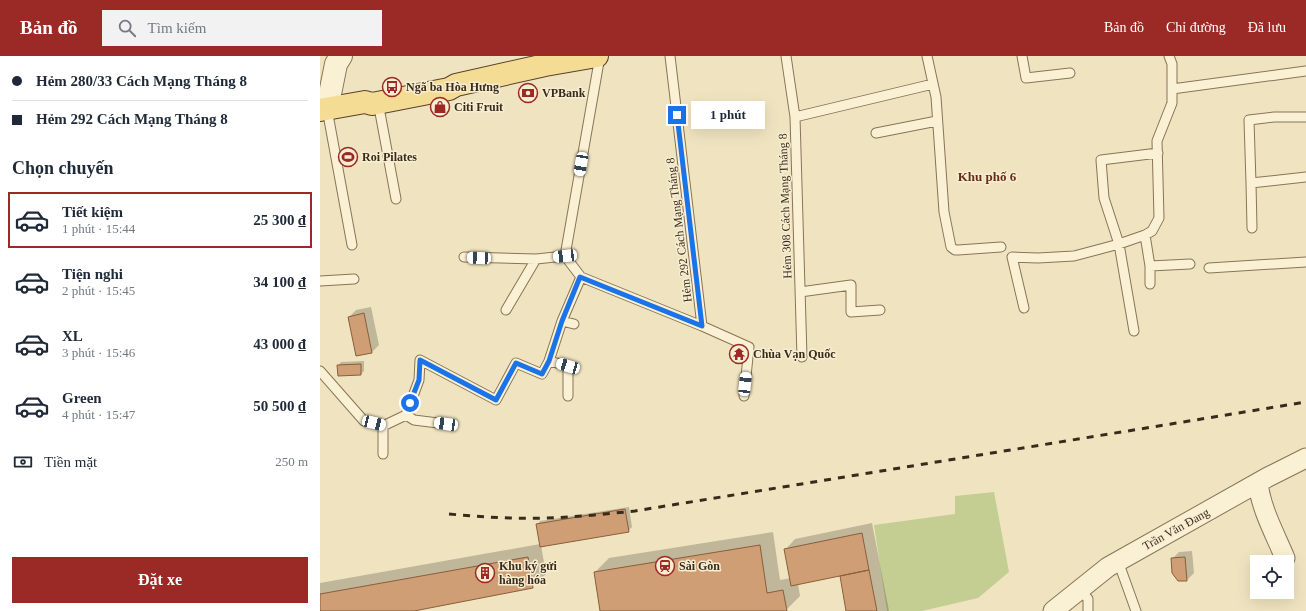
<!DOCTYPE html>
<html lang="vi">
<meta charset="utf-8">
<style>
:root{--surface:#fff;--page:#f2f2f3;--text:#1f2937;--muted:#747a83;--line:#e0e1e3;--accent:#9b2925}
body{margin:0;font-family:"Times New Roman",serif;background:var(--page);color:var(--text);height:100vh;display:flex;flex-direction:column;font-size:15px;white-space:nowrap}
*{box-sizing:border-box;margin:0}
p{font-size:13px;color:var(--muted)}
.icon{flex:none;width:22px;height:22px;fill:none;stroke:currentColor;stroke-width:2;stroke-linecap:round;stroke-linejoin:round}
.map{position:relative;flex:1;overflow:hidden}
.sheet{display:flex;flex-direction:column;background:var(--surface);width:320px}
.sheet>*{flex:none}
.top-card{display:grid;align-content:center;height:88px;padding:0 12px;background:var(--surface)}
.tools{position:absolute;left:930px;top:499px;display:grid;gap:8px}
.tools a{display:grid;place-items:center;width:44px;height:44px;border-radius:0px;background:var(--surface);box-shadow:0 4px 16px #0002;font-size:20px}
.end{position:absolute;width:18px;height:18px;margin:-9px;border:5px solid #1a73e8;background:#fff;box-shadow:0 0 0 2px #fff}
.from{border-radius:50%}
.bubble{position:absolute;height:28px;border-radius:0px;background:var(--surface);box-shadow:0 4px 16px #0002;font-size:13px;font-weight:800;line-height:28px;text-align:center}
.car{position:absolute;width:12px;height:24px;margin:-12px -6px;border-radius:5px;box-shadow:0 0 3px 1px #0007;background:linear-gradient(#fff 24%,#345 0 40%,#fff 0 76%,#345 0 86%,#fff 0)}
.top-card b{display:flex;align-items:center;gap:14px;height:38px;font-size:15px}
.top-card b+b{border-top:1px solid var(--line)}
.top-card i{width:10px;height:10px;background:var(--text)}
ul{padding:0;list-style:none}
li{display:flex;align-items:center;gap:12px;height:56px;margin:0 8px 6px;padding:0 4px;border:2px solid transparent;border-radius:0px}
li div{flex:1}
li b{display:block;font-size:15px}
li em{font-style:normal;font-weight:800}
li.active{border-color:var(--accent)}
li>.icon{width:36px;height:36px;stroke-width:1.5}
h2{padding:0 12px;font-size:18px;line-height:48px}
.pay{display:flex;align-items:center;gap:10px;height:44px;padding:0 12px;font-size:15px}
.pay p{margin-inline-start:auto}
.cta{display:flex;gap:8px;margin-top:auto;padding:8px 12px}
.cta a{flex:1;height:46px;border-radius:0px;background:var(--accent);color:#fff;font-size:16px;font-weight:800;line-height:46px;text-align:center}
header{display:flex;align-items:center;gap:24px;box-sizing:border-box;height:56px;padding:0 20px;background:var(--accent);color:#fff}
header strong{font-size:19px}
nav{display:flex;gap:22px;margin-inline-start:auto;font-size:14px}
.search{width:280px;height:36px;background:var(--page);display:flex;align-items:center;gap:10px;box-sizing:border-box;padding:0 14px;border-radius:0px;color:var(--muted);font-size:15px}
main{display:flex;flex:1;min-height:0}
.map>svg:first-child{display:block}
</style>
<header>
<strong>Bản đồ</strong>
<div class="search"><svg class="icon" aria-label="search" viewBox="0 0 24 24"><circle cx="10" cy="10" r="6"/><path d="M15 15l6 6"/></svg>Tìm kiếm</div>
<nav><a>Bản đồ</a><a>Chỉ đường</a><a>Đã lưu</a></nav>
</header>
<main>
<section class="sheet">
<div class="top-card">
<b><i class="from"></i>Hẻm 280/33 Cách Mạng Tháng 8</b>
<b><i></i>Hẻm 292 Cách Mạng Tháng 8</b>
</div>
<h2>Chọn chuyến</h2>
<ul>
<li class="active"><svg class="icon" aria-label="car" viewBox="0 0 24 24"><path d="M5 17H2v-5l4-1 3-4h7l3 4 3 1v5h-3M9 17h6M6 11h13"/><circle cx="7" cy="17" r="2"/><circle cx="17" cy="17" r="2"/></svg><div><b>Tiết kiệm</b><p>1 phút · 15:44</p></div><em>25 300 ₫</em></li>
<li><svg class="icon" aria-label="car" viewBox="0 0 24 24"><path d="M5 17H2v-5l4-1 3-4h7l3 4 3 1v5h-3M9 17h6M6 11h13"/><circle cx="7" cy="17" r="2"/><circle cx="17" cy="17" r="2"/></svg><div><b>Tiện nghi</b><p>2 phút · 15:45</p></div><em>34 100 ₫</em></li>
<li><svg class="icon" aria-label="car" viewBox="0 0 24 24"><path d="M5 17H2v-5l4-1 3-4h7l3 4 3 1v5h-3M9 17h6M6 11h13"/><circle cx="7" cy="17" r="2"/><circle cx="17" cy="17" r="2"/></svg><div><b>XL</b><p>3 phút · 15:46</p></div><em>43 000 ₫</em></li>
<li><svg class="icon" aria-label="car" viewBox="0 0 24 24"><path d="M5 17H2v-5l4-1 3-4h7l3 4 3 1v5h-3M9 17h6M6 11h13"/><circle cx="7" cy="17" r="2"/><circle cx="17" cy="17" r="2"/></svg><div><b>Green</b><p>4 phút · 15:47</p></div><em>50 500 ₫</em></li>
</ul>
<div class="pay"><svg class="icon" aria-label="cash" viewBox="0 0 24 24"><path d="M3 7h18v10H3z"/><circle cx="12" cy="12" r="2"/></svg>Tiền mặt<p>250 m</p></div>
<div class="cta"><a>Đặt xe</a></div>
</section>
<div class="map">
<svg width="986" height="555" viewBox="0 0 986 555">
<rect width="100%" height="100%" fill="#f0e4c0"/>
<path fill="#c4ce93" d="M674,436L689,516L658,542L602,555H567L554,469L635,458V440Z"/>
<path fill="#0003" d="M51,251L59,289L52,296L29,261L36,254Z
M44,305V315L41,318L18,310L21,306Z
M309,451L312,471L308,475L221,489L226,518L212,531L89,555H0V527L220,488L217,469L220,465Z
M552,467L569,555H527L521,519L478,528L480,540L466,554L458,555H281L275,516L289,502L453,476L460,524L471,522L465,494L475,483Z
M872,495L874,517L867,524H858L852,503L859,496Z"/>
<path fill="#cf9e74" stroke="#895e3c" d="M44,257L52,297L36,300L28,261Z
M41,308V319L18,320L17,309Z
M305,453L309,476L220,491L216,468Z
M542,477L549,514L471,530L464,493Z
M440,489L447,537L463,534L467,555H280L274,516Z
M208,501L213,532L94,555H0V538Z
M865,501L867,525H858L852,517L851,502Z
M549,514L557,555H526L520,520Z"/>
<g fill="none" stroke-linecap="round" stroke-linejoin="round">
<defs>
<path id="service" d="M280,0L245,200L261,221L382,270
M350,0L382,270L429,291L424,340
M466,0L475,61L482,301
M607,0L616,41L624,156L631,191L635,194H638L681,191
M702,0L706,22L750,17
M852,33L986,15
M58,46L76,143
M7,53L32,189
M475,61L613,28
M556,77L617,65
M838,97L781,104L784,142L799,188L825,179L832,175L839,162L837,85L852,47V8L849,0
M931,127L929,64L954,61H986
M932,172L931,127L986,121
M825,179L830,210L870,208
M144,201L216,203
M889,212L986,206
M0,225L34,223
M830,228V210
M480,236L531,229V256L560,254
M704,252L692,201L718,202L754,200L799,188L814,275
M186,254L216,203L245,200
M242,265L254,268
M229,305L248,310V340
M0,315L44,365L63,370L86,359
M86,359L99,324L100,304L176,344L196,307L222,318L229,305L242,265L261,221
M86,359L94,364L126,368
M63,398V370
M798,505L816,555
M760,533L768,543V555"/>
<path id="minor" d="M938,427C941,453 955,478 965,502
M733,555L788,511L948,421L986,402"/>
<path id="tertiary" d="M7,53L16,8L21,0"/>
<path id="primary" d="M0,54L45,46L52,48L129,33L136,29L225,9L277,0"/>
</defs>
<use href="#service" stroke="#897457" stroke-width="11"/>
<use href="#minor" stroke="#897457" stroke-width="21"/>
<use href="#tertiary" stroke="#897457" stroke-width="24"/>
<use href="#primary" stroke="#57422c" stroke-width="24"/>
<use href="#service" stroke="#faf0d3" stroke-width="9"/>
<use href="#minor" stroke="#faf0d3" stroke-width="19"/>
<use href="#tertiary" stroke="#faf0d3" stroke-width="22"/>
<use href="#primary" stroke="#f5dc95" stroke-width="22"/>
<path stroke="#382b1c" stroke-width="3" stroke-dasharray="7 7" stroke-linecap="butt" d="M129,458C162,461 194,463 227,462C256,461 286,458 315,455L986,346"/>
</g>
<g fill="none" stroke-linecap="round" stroke-linejoin="round">
<path stroke="#1a73e8" stroke-width="5" d="M90,347L99,324L100,304L176,344L196,307L222,318L229,305L242,265L260,221L382,270L357,59"/>
</g>
<defs>
<symbol id="bus-ring" viewBox="-11 -11 22 22"><circle r="9.5" fill="#f7edd0" stroke="#9b2925" stroke-width="1.5"/><path d="M-5-6H5V4H4V6H2V4H-2V6H-4V4H-5ZM-3.5-4V0h7V-4ZM-3.5 1.2v1.5H-2V1.2ZM2 1.2v1.5H3.5V1.2Z" fill="#9b2925"/></symbol>
<symbol id="bank-ring" viewBox="-11 -11 22 22"><circle r="9.5" fill="#f7edd0" stroke="#9b2925" stroke-width="1.5"/><path d="M-6-4H6V4H-6ZM0-2.3a2.3 2.3 0 1 0 0 4.6a2.3 2.3 0 1 0 0-4.6Z" fill="#9b2925"/></symbol>
<symbol id="shop-ring" viewBox="-11 -11 22 22"><circle r="9.5" fill="#f7edd0" stroke="#9b2925" stroke-width="1.5"/><path d="M-5-2.5h2.3a2.7 3.5 0 0 1 5.4 0H5L5.5 6h-11ZM-1.5-2.5h3a1.5 2.3 0 0 0-3 0Z" fill="#9b2925"/></symbol>
<symbol id="stadium-ring" viewBox="-11 -11 22 22"><circle r="9.5" fill="#f7edd0" stroke="#9b2925" stroke-width="1.5"/><path d="M0-5a6.5 5 0 1 0 0 10a6.5 5 0 1 0 0-10ZM-3.5-1.8h7v3.6h-7Z" fill="#9b2925"/></symbol>
<symbol id="temple-ring" viewBox="-11 -11 22 22"><circle r="9.5" fill="#f7edd0" stroke="#9b2925" stroke-width="1.5"/><path d="M0-6L5-2H3V0L6.5 2.5H4V6H1.5V3h-3V6H-4V2.5H-6.5L-3 0V-2H-5Z" fill="#9b2925"/></symbol>
<symbol id="station-ring" viewBox="-11 -11 22 22"><circle r="9.5" fill="#f7edd0" stroke="#9b2925" stroke-width="1.5"/><path d="M-3-6H3Q5-6 5-4V2Q5 4 3 4L4.5 6H3L1.5 4h-3L-3 6H-4.5L-3 4Q-5 4-5 2V-4Q-5-6-3-6ZM-3.5-4v3h7v-3ZM-3.5 1v1.5H-2V1ZM2 1v1.5H3.5V1Z" fill="#9b2925"/></symbol>
<symbol id="building-ring" viewBox="-11 -11 22 22"><circle r="9.5" fill="#f7edd0" stroke="#9b2925" stroke-width="1.5"/><path d="M-4-6H4V6H1V3H-1V6H-4ZM-2.5-4.3h1.7v1.8h-1.7ZM.8-4.3h1.7v1.8H.8ZM-2.5-1h1.7V.8h-1.7ZM.8-1h1.7V.8H.8Z" fill="#9b2925"/></symbol>
</defs>
<g fill-rule="evenodd">
<use href="#bus-ring" x="61" y="20" width="22" height="22"/>
<use href="#bank-ring" x="197" y="26" width="22" height="22"/>
<use href="#shop-ring" x="109" y="40" width="22" height="22"/>
<use href="#stadium-ring" x="17" y="90" width="22" height="22"/>
<use href="#temple-ring" x="408" y="287" width="22" height="22"/>
<use href="#station-ring" x="334" y="499" width="22" height="22"/>
<use href="#building-ring" x="154" y="506" width="22" height="22"/>
</g>
<g text-anchor="middle" stroke-width="3" stroke-linejoin="round" paint-order="stroke">
<g font-size="12" font-weight="bold" fill="#382b1c" stroke="#f7edd0" text-anchor="start">
<text x="86" y="35">Ngã ba Hòa Hưng</text>
<text x="222" y="41">VPBank</text>
<text x="134" y="55">Citi Fruit</text>
<text x="42" y="105">Roi Pilates</text>
<text x="433" y="302">Chùa Vạn Quốc</text>
<text x="179" y="514">Khu ký gửi<tspan x="179" dy="14">hàng hóa</tspan></text>
<text x="359" y="514">Sài Gòn</text>
</g>
<g font-size="12" fill="#382b1c" stroke="#f7edd0">
<text transform="translate(465 150) rotate(-92)" y="4">Hẻm 308 Cách Mạng Tháng 8</text>
<text transform="translate(359 174) rotate(-97)" y="4">Hẻm 292 Cách Mạng Tháng 8</text>
<text transform="translate(856 473) rotate(-29)" y="4">Trần Văn Ðang</text>
</g>
<g font-size="13" font-weight="bold" fill="#672d1a" stroke="#f7edd0">
<text x="667" y="125">Khu phố 6</text>
</g>
</g>
</svg>
<div class="tools">
<a><svg class="icon" aria-label="locate" viewBox="0 0 24 24"><circle cx="12" cy="12" r="6"/><path d="M12 2v4M12 18v4M2 12h4M18 12h4"/></svg></a>
</div>
<i class="end from" style="left:90px;top:347px"></i>
<i class="end" style="left:357px;top:59px"></i>
<div class="bubble" style="left:371px;top:45px;width:74px">1 phút</div>
<i class="car" style="left:261px;top:108px;rotate:190deg"></i>
<i class="car" style="left:245px;top:200px;rotate:264deg"></i>
<i class="car" style="left:159px;top:202px;rotate:272deg"></i>
<i class="car" style="left:248px;top:310px;rotate:286deg"></i>
<i class="car" style="left:425px;top:328px;rotate:6deg"></i>
<i class="car" style="left:54px;top:367px;rotate:104deg"></i>
<i class="car" style="left:126px;top:368px;rotate:278deg"></i>
</div>
</main>
